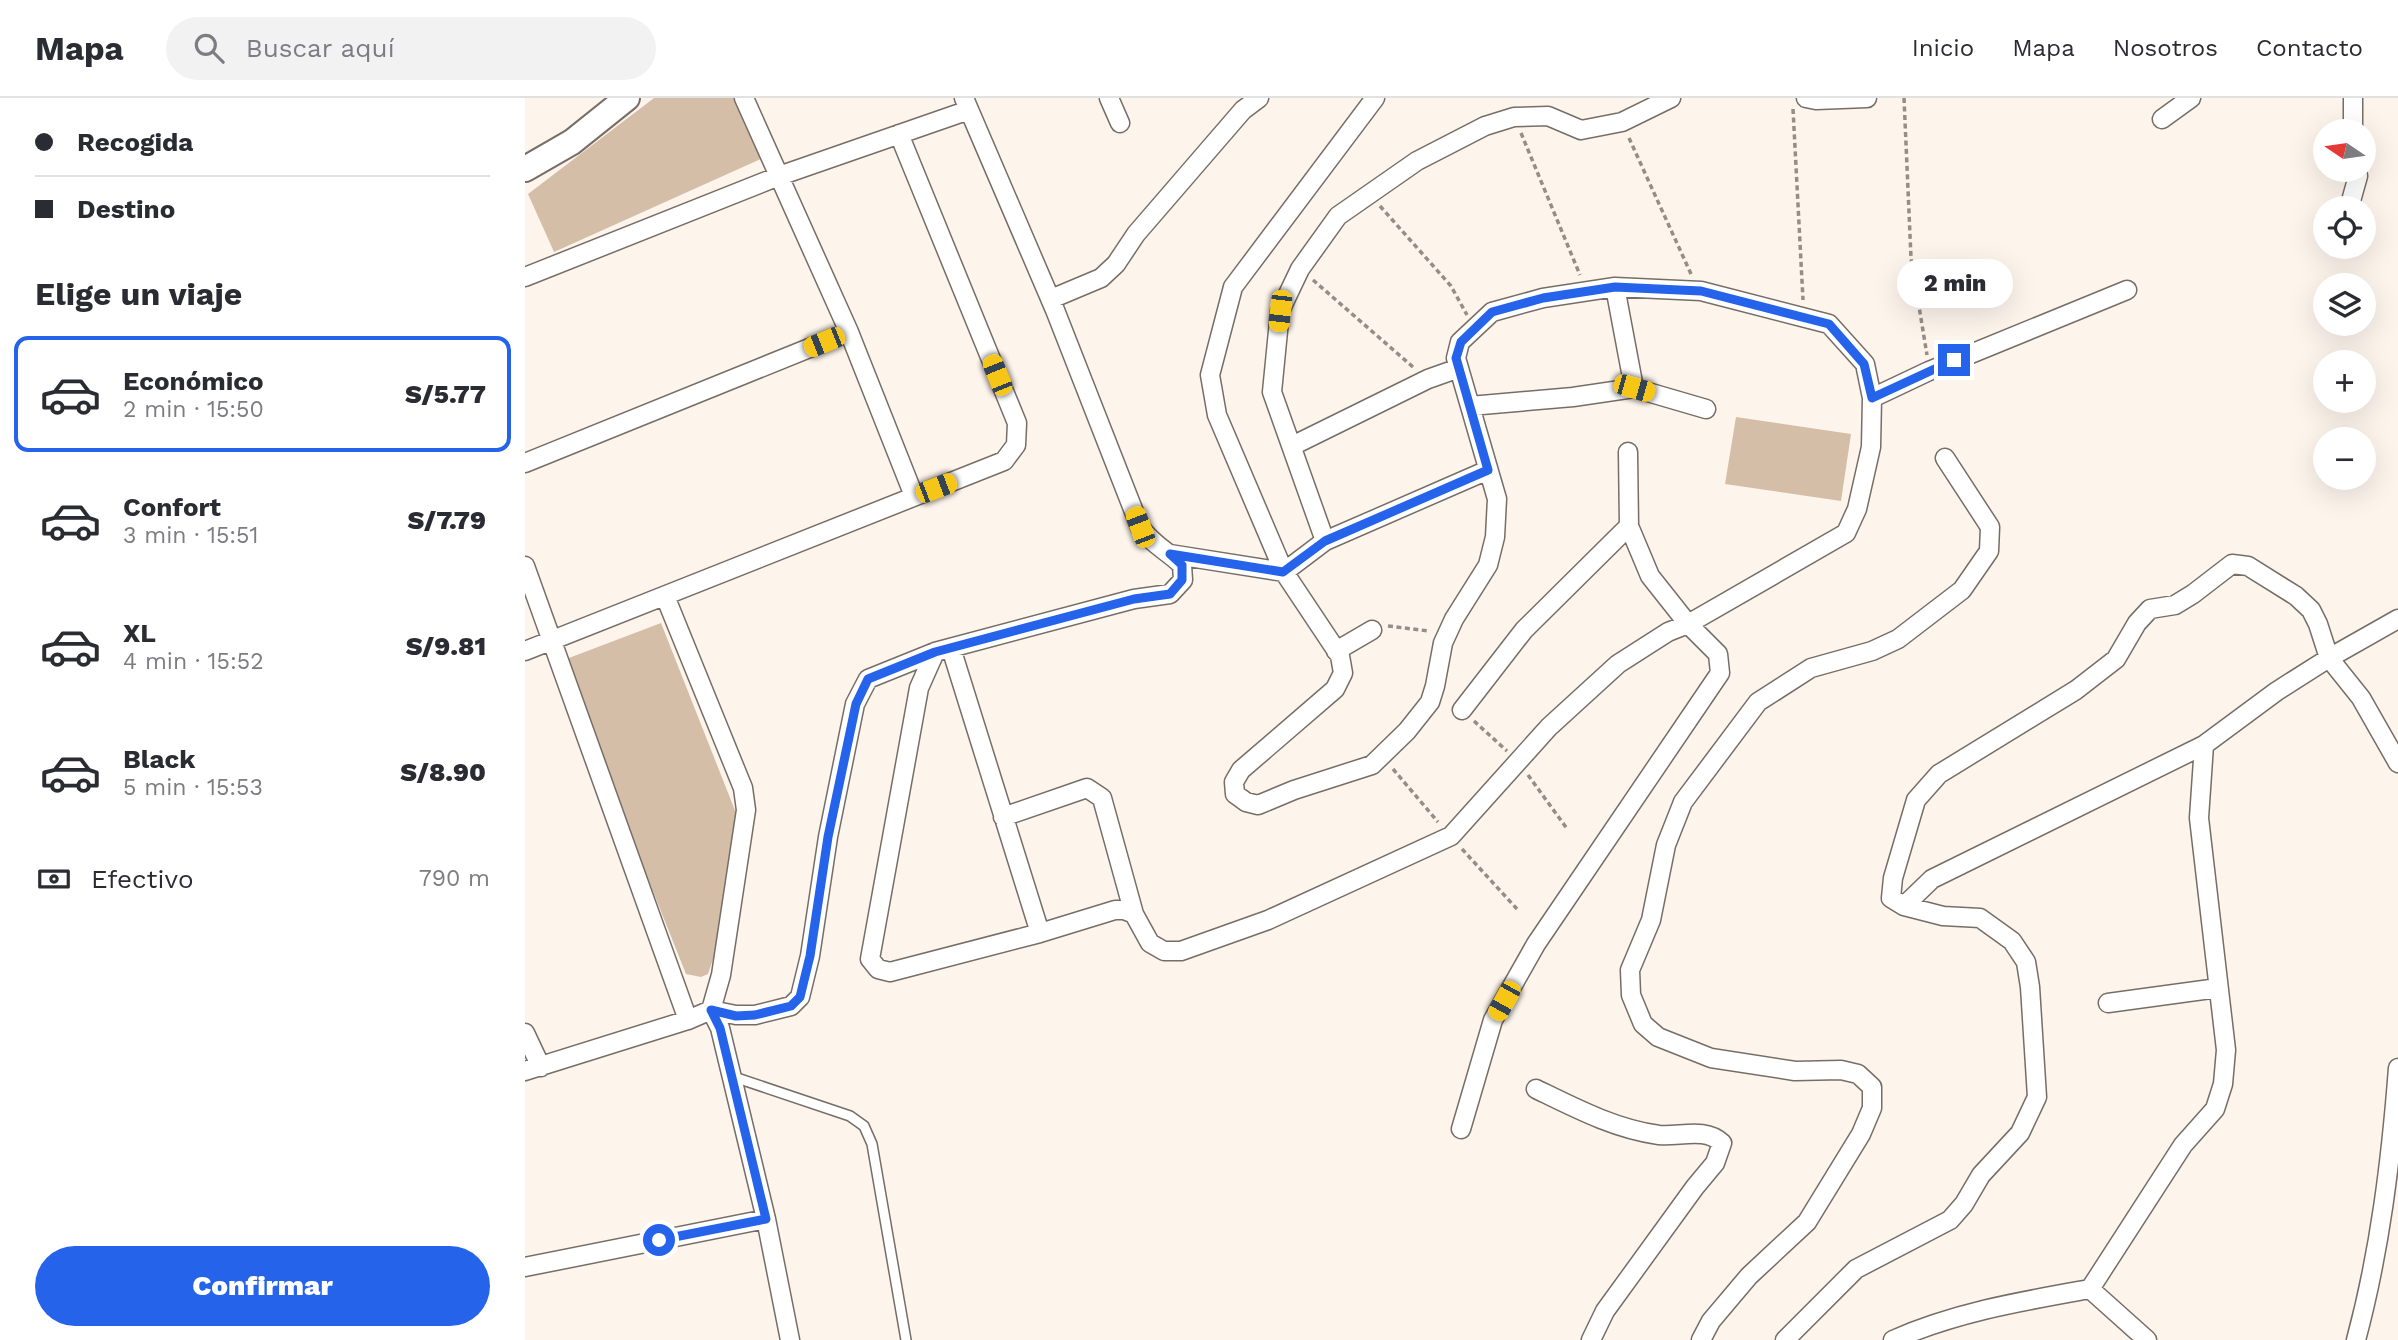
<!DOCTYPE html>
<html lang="es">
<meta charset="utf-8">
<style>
:root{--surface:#fff;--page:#f2f2f3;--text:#2b2b33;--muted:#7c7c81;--line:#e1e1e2;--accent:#2563eb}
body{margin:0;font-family:"Work Sans",sans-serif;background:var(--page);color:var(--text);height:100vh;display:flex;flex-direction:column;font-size:26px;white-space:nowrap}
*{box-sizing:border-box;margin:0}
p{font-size:23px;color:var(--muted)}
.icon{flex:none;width:38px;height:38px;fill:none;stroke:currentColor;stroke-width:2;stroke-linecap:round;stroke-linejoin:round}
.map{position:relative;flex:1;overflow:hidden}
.sheet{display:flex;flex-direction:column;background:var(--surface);width:525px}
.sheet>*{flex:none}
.banner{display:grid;align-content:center;height:154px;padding:0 35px;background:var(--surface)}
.needle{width:46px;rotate:283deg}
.buttons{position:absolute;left:1788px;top:21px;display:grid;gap:14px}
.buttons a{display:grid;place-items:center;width:63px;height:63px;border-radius:50%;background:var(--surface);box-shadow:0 7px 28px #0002;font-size:35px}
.end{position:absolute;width:32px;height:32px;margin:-16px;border:9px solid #2563eb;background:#fff;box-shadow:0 0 0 4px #fff}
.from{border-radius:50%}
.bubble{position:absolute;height:49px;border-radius:24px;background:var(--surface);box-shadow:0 7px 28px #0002;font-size:23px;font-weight:800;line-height:49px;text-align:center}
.car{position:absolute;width:21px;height:42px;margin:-21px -10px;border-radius:9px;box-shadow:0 0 5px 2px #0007;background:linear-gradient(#f5c518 24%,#345 0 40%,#f5c518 0 76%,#345 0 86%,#f5c518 0)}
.banner b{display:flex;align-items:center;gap:24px;height:66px;font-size:26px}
.banner b+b{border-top:2px solid var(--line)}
.banner i{width:18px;height:18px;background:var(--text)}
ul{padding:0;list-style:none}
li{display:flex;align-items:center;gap:21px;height:116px;margin:0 14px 10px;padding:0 21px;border:4px solid transparent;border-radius:14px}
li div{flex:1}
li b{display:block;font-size:26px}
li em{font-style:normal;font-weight:800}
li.current{border-color:var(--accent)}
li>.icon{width:63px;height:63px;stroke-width:1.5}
h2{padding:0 35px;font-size:32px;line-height:84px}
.pay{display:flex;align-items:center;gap:18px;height:77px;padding:0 35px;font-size:26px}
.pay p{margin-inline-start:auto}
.cta{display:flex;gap:14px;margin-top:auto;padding:14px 35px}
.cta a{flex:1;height:80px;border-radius:42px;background:var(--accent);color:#fff;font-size:28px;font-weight:800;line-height:80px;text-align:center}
header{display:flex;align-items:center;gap:42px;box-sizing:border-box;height:98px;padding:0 35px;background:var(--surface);border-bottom:2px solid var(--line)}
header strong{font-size:33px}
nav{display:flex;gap:38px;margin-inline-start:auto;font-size:24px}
.search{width:490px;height:63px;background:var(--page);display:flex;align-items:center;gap:18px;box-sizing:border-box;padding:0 24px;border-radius:38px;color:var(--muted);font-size:26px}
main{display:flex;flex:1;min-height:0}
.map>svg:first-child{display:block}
</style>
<header>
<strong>Mapa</strong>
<div class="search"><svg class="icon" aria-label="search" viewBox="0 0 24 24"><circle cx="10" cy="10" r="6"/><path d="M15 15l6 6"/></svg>Buscar aquí</div>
<nav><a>Inicio</a><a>Mapa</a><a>Nosotros</a><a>Contacto</a></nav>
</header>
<main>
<section class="sheet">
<div class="banner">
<b><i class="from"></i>Recogida</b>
<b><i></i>Destino</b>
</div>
<h2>Elige un viaje</h2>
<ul>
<li class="current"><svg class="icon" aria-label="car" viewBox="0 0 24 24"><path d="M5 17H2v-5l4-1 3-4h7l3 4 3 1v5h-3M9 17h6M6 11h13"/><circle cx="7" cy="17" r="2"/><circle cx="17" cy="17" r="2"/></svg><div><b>Económico</b><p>2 min · 15:50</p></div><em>S/5.77</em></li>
<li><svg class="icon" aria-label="car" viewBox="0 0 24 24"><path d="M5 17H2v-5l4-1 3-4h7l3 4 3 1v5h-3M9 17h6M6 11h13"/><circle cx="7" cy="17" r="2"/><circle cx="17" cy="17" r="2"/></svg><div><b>Confort</b><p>3 min · 15:51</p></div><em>S/7.79</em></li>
<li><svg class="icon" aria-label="car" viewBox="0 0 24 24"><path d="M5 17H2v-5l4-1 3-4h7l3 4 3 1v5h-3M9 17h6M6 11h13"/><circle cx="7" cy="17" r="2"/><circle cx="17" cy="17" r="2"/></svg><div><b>XL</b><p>4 min · 15:52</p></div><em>S/9.81</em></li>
<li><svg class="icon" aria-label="car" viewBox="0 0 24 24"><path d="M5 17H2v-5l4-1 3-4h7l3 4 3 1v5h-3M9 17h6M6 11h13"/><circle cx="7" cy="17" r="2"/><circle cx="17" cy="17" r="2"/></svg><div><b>Black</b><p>5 min · 15:53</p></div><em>S/8.90</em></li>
</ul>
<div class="pay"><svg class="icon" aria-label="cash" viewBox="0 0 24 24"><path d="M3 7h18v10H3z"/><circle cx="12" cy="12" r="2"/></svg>Efectivo<p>790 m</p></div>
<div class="cta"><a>Confirmar</a></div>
</section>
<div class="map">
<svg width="1873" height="1242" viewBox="0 0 1873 1242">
<rect width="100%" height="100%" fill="#fdf4ec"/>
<path fill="#d5bea8" d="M129,0H210L238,60L29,154L3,96Z
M1211,319L1326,336L1316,403L1200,386Z
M136,525L211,715L210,750L188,861L183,876L176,879L161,876L36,563Z"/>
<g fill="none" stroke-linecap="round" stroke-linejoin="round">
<defs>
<path id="lane" d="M206,978L325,1018L339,1028L347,1046L381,1242"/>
<path id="street" d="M219,0L324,234L389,398
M584,0L595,25
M1281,0L1291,2L1342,0
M1637,21L1666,0
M1828,33V0
M1824,110L1833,78L1832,72
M0,179L254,78L444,12
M1090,189L1109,290
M526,201L576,180L591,166L611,136L718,12L734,0
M1347,300L1404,273L1602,192
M945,308L1048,299L1109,290L1181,311
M767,348L903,281L934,270
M0,365L324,234
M800,443L963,372
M645,456L759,474L800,443L747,294L755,213L775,171L813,118L892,63L960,28L989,19L1023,18L1056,32L1097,24L1146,0
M0,468L163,922
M426,550L515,835
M0,553L479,363L491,347L492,325L374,36
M811,553L847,532
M410,554L394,590L345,861L353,871L365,874L515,835L590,812H599L609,816L625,845L639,853H656L743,822L926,738L1024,629L1093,566L1143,534L1163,526L1321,435L1332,411L1346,349L1347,300L1340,266L1304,226L1176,193L1090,189L1018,200L967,214L935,244L931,260L972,401L970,439L963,467L929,521L918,545L910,588L905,604L882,633L847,667L769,692L733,707L721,704L710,696L709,684L716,672L810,591L818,575L815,558L759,474L692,317L685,277L708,189L850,0
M937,612L999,532L1104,428
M478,719L562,690L577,700L609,816
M1379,808L1407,781L1679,647L1752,593L1804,560L1836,600L1873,665
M1583,905L1693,890
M186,912L211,917H230L266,908L275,899L285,858L303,739L330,606L343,581L410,554L609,501L645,496L658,482L657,467C641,452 628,447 615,429L530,212L439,0
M186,912L195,930L241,1121L265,1242
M0,935L16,969
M0,973L163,922L186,912L196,877L221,712L218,690L140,498
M1011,991C1050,1010 1090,1031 1134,1037C1155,1039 1180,1029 1197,1045L1190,1065L1170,1089L1080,1213L1066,1242
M936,1031L968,922L1011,846L1195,575L1193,556L1163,526L1125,478L1104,428L1103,354
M0,1169L241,1121
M1565,1191L1658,1047L1690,1011L1698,986L1701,952L1674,720L1679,647
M1176,1242L1186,1223L1224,1178L1282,1124L1336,1036L1347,1010V989L1333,976L1316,972L1270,973L1186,960L1133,939L1118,926L1106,897L1105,872L1126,822L1141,747L1158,704L1233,604L1286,570L1347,553L1373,541L1437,492L1464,453L1465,429L1420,360
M1260,1242L1331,1171L1425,1122L1439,1106L1456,1077L1495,1035L1512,999L1505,889L1501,864L1487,843L1455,820L1418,818L1379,808L1366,800L1368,780L1391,702L1414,676L1551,592L1591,561L1612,525L1625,511L1650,507L1668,496L1707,466L1723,468L1771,498L1786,512L1793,526L1804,560L1873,521
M1368,1242C1431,1214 1498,1203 1565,1191L1622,1242
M1831,1242C1855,1153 1866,1062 1873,970"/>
<path id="secondary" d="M0,71L47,44L102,0"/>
</defs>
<use href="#lane" stroke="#766e66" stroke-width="12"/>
<use href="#street" stroke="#766e66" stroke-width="21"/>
<use href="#secondary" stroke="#766e66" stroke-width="28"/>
<path stroke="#948d88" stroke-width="3.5" stroke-dasharray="5 3.5" stroke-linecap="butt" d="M1379,0L1386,160L1402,257
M1268,11L1278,202
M996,35L1055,177
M1104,40L1166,176
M855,108L926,188L942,217
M788,182L888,269
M863,528L904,533
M949,623L982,653
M868,671L913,724
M1003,677L1043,732
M937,751L992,811"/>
<use href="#lane" stroke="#fff" stroke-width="9"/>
<use href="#street" stroke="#fff" stroke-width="18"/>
<use href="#secondary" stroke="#fff" stroke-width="24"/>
</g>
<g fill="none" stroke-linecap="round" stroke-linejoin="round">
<path stroke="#2563eb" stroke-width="9" d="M134,1142L241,1121L195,930L186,912L211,918L230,917L266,908L275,899L285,858L303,739L331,606L343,581L410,554L609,501L645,496L657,482V467L645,456L758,474L800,443L963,372L931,260L936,244L967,214L1018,200L1090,189L1176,193L1304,226L1339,266L1347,300L1429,262"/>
</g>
</svg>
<div class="buttons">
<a><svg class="needle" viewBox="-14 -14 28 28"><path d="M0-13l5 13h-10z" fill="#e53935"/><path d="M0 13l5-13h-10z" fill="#7c7c81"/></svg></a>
<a><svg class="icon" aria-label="locate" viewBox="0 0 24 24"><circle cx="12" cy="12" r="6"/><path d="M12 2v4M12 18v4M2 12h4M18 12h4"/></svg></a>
<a><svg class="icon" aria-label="layers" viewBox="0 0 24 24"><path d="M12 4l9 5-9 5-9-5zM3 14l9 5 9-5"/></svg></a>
<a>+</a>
<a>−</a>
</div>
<i class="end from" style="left:134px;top:1142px"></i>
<i class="end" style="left:1429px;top:262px"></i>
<div class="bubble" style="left:1372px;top:161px;width:116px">2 min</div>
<i class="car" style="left:755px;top:213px;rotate:186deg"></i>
<i class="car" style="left:299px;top:244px;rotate:248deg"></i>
<i class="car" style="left:472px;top:277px;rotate:338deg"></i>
<i class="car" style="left:1109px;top:290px;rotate:106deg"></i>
<i class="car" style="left:411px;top:390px;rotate:69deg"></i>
<i class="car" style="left:615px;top:429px;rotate:339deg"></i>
<i class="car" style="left:979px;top:903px;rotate:209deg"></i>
</div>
</main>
